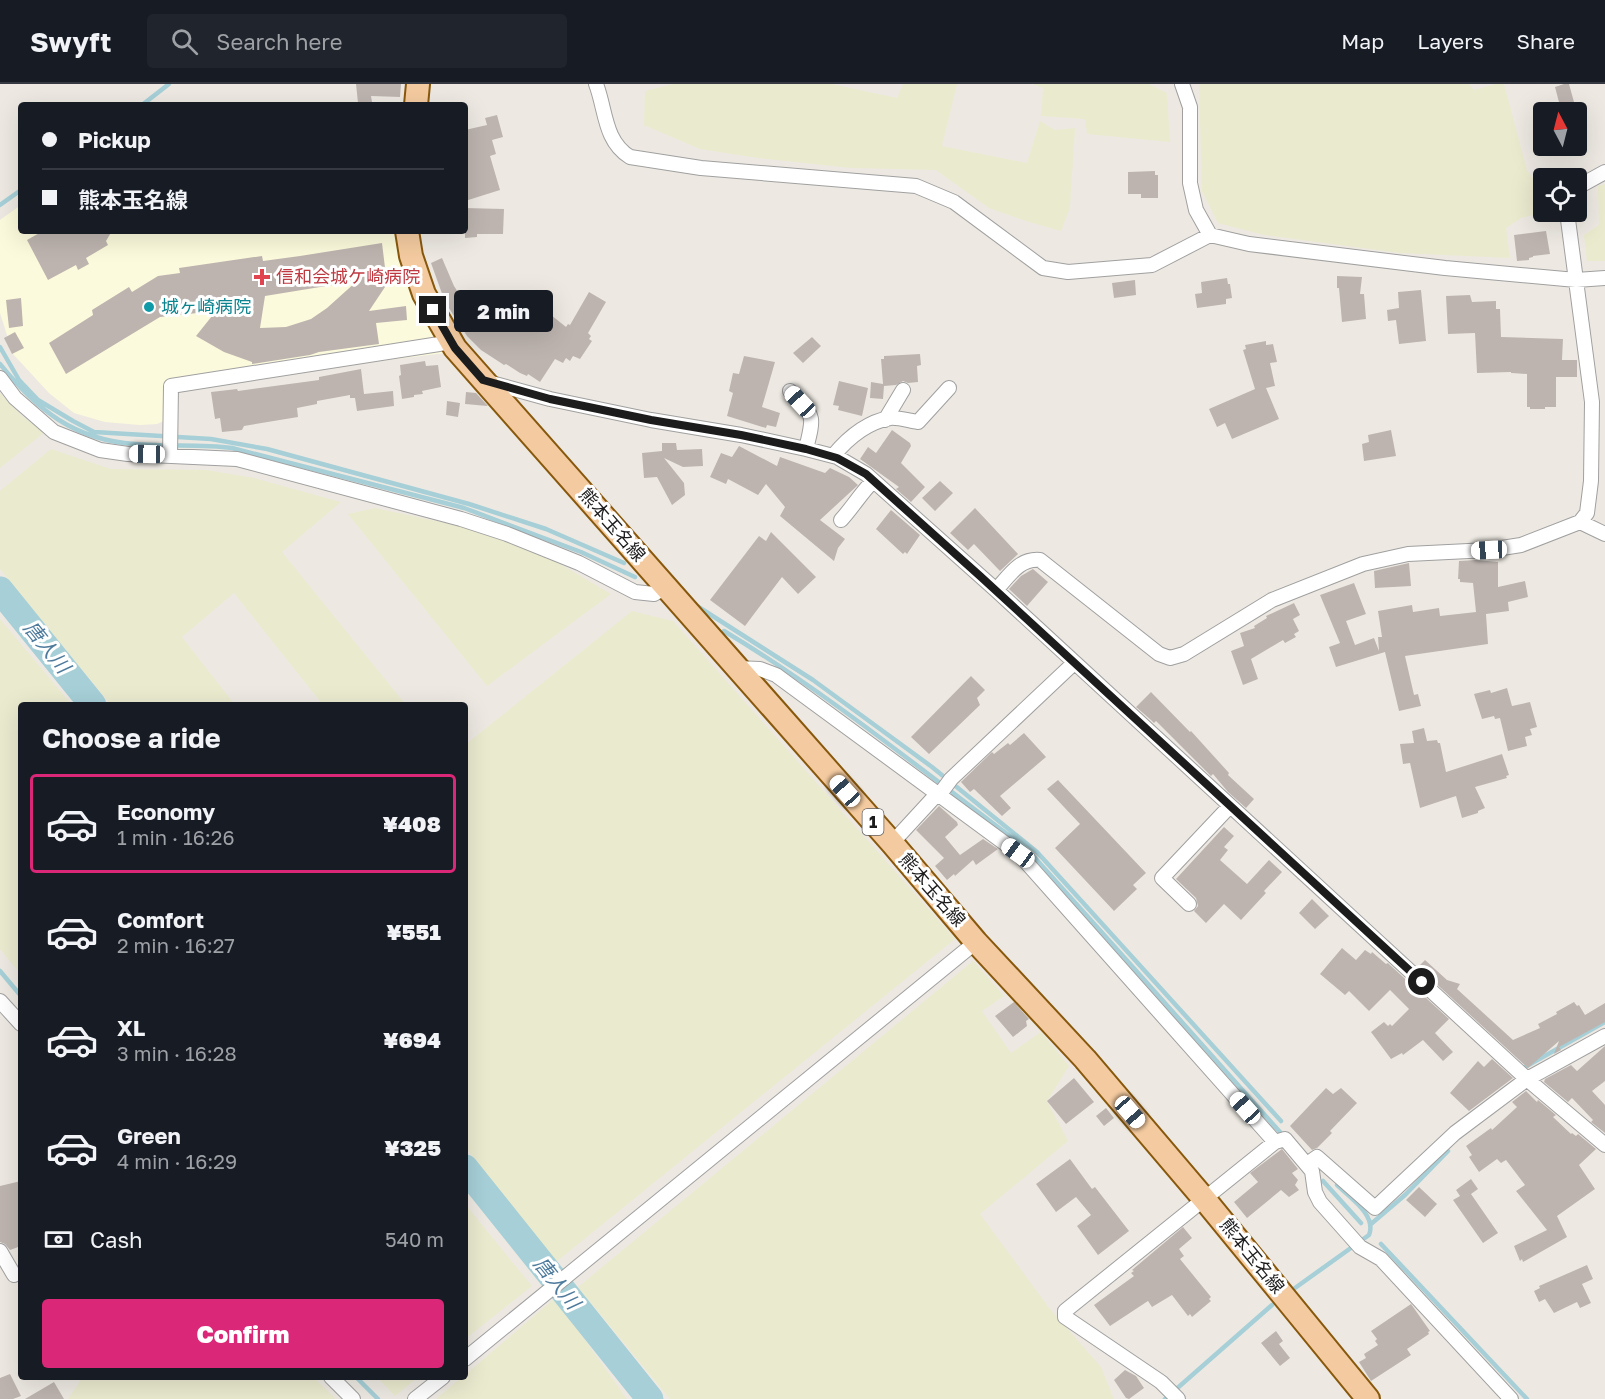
<!DOCTYPE html>
<meta charset="utf-8">
<style>
:root{--surface:#171b24;--page:#20242c;--text:#f1f3f6;--muted:#9ea1a6;--line:#363941;--accent:#db2777}
body{margin:0;font-family:"Golos Text","Noto Sans JP",sans-serif;background:var(--page);color:var(--text);height:100vh;display:flex;flex-direction:column;font-size:22px;white-space:nowrap}
*{box-sizing:border-box;margin:0}
p{font-size:20px;color:var(--muted)}
.icon{flex:none;width:33px;height:33px;fill:none;stroke:currentColor;stroke-width:2;stroke-linecap:round;stroke-linejoin:round}
.map{position:relative;flex:1;overflow:hidden}
.sheet{position:absolute;left:18px;top:618px;width:450px;height:678px;display:flex;flex-direction:column;background:var(--surface);border-radius:6px;box-shadow:0 6px 24px #0002}
.sheet>*{flex:none}
.guide{position:absolute;left:18px;top:18px;width:450px;height:132px;border-radius:6px;box-shadow:0 6px 24px #0002;display:grid;align-content:center;height:132px;padding:0 24px;background:var(--surface)}
.needle{width:39px;rotate:353deg}
.controls{position:absolute;left:1533px;top:18px;display:grid;gap:12px}
.controls a{display:grid;place-items:center;width:54px;height:54px;border-radius:6px;background:var(--surface);box-shadow:0 6px 24px #0002;font-size:30px}
.end{position:absolute;width:27px;height:27px;margin:-14px;border:8px solid #1c1c1c;background:#fff;box-shadow:0 0 0 3px #fff}
.from{border-radius:50%}
.bubble{position:absolute;height:42px;border-radius:6px;background:var(--surface);box-shadow:0 6px 24px #0002;font-size:20px;font-weight:800;line-height:42px;text-align:center}
.car{position:absolute;width:18px;height:36px;margin:-18px -9px;border-radius:8px;box-shadow:0 0 4px 2px #0007;background:linear-gradient(#fff 24%,#345 0 40%,#fff 0 76%,#345 0 86%,#fff 0)}
.guide b{display:flex;align-items:center;gap:21px;height:57px;font-size:22px}
.guide b+b{border-top:2px solid var(--line)}
.guide i{width:15px;height:15px;background:var(--text)}
ul{padding:0;list-style:none}
li{display:flex;align-items:center;gap:18px;height:99px;margin:0 12px 9px;padding:0 12px;border:3px solid transparent;border-radius:6px}
li div{flex:1}
li b{display:block;font-size:22px}
li em{font-style:normal;font-weight:800}
li.current{border-color:var(--accent)}
li>.icon{width:54px;height:54px;stroke-width:1.5}
h2{padding:0 24px;font-size:27px;line-height:72px}
.pay{display:flex;align-items:center;gap:15px;height:66px;padding:0 24px;font-size:22px}
.pay p{margin-inline-start:auto}
.action{display:flex;gap:12px;margin-top:auto;padding:12px 24px}
.action a{flex:1;height:69px;border-radius:6px;background:var(--accent);color:#fff;font-size:24px;font-weight:800;line-height:69px;text-align:center}
header{display:flex;align-items:center;gap:36px;box-sizing:border-box;height:84px;padding:0 30px;background:var(--surface);border-bottom:2px solid var(--line)}
header strong{font-size:28px}
nav{display:flex;gap:33px;margin-inline-start:auto;font-size:21px}
.search{width:420px;height:54px;background:var(--page);display:flex;align-items:center;gap:15px;box-sizing:border-box;padding:0 21px;border-radius:6px;color:var(--muted);font-size:22px}
.map>svg:first-child{display:block}
</style>
<header>
<strong>Swyft</strong>
<div class="search"><svg class="icon" aria-label="search" viewBox="0 0 24 24"><circle cx="10" cy="10" r="6"/><path d="M15 15l6 6"/></svg>Search here</div>
<nav><a>Map</a><a>Layers</a><a>Share</a></nav>
</header>
<div class="map">
<svg width="1605" height="1315" viewBox="0 0 1605 1315">
<rect width="100%" height="100%" fill="#ede9e2"/>
<path fill="#fcfadc" d="M21,121V147H402L453,268L178,302L176,332L157,340L140,341L105,338L74,329L49,309L13,270L0,229V136Z"/>
<path fill="#eaeacf" d="M673,0H832L897,14L903,0H957L942,62L1027,79L1040,37L1055,46L1075,44L1070,124L1061,147L1026,137L989,124L936,86L851,84L758,74L700,65L644,41L645,7Z
M1033,0H1149L1167,9L1170,58L1087,50L1085,35L1041,32L1043,4Z
M1199,0H1469L1474,6L1496,0H1504L1527,86L1543,109L1544,128L1521,134L1506,144L1510,174L1400,169L1264,151L1218,139L1202,107Z
M1605,100V177H1587L1584,151L1599,141L1598,102Z
M0,309L22,332L45,348L0,384Z
M51,365L111,385L207,386L254,394L341,418L282,468L406,621H323L234,509L182,553L235,621H111L0,485V407Z
M375,424L516,454L611,510L487,602L348,430Z
M632,527L673,537L955,855L556,1178L465,1063V661Z
M0,535L72,621H21V891L0,865Z
M973,877L1004,912L982,927L1011,969L1041,948L1069,982L1047,1017L1068,1057L980,1130L1050,1225L1101,1283L1114,1315H670L578,1203Z
M465,1120L532,1202L465,1255Z
M555,1214L627,1315H436L462,1293H465V1291Z
M83,1293H313L336,1315H68Z
M377,1293H418L395,1312Z"/>
<g fill="none" stroke-linecap="round" stroke-linejoin="round">
<path stroke="#a6cfd7" stroke-width="4.5" d="M142,21L169,0
M0,121L21,106
M0,263L19,296L38,316L73,337L94,348L211,355L267,365L469,420L546,445L624,479
M0,280C37,326 74,356 135,360C167,363 199,360 232,364L464,424L581,468L635,493
M697,522L813,596L932,683L1037,768L1281,1037
M724,547C826,608 919,684 1015,756L1035,774L1114,862L1280,1048
M0,887L21,912
M1525,983L1605,938
M1323,1097L1361,1139
M1371,1140L1405,1111L1448,1067
M1381,1160L1527,1315
M1295,1204L1369,1151C1377,1131 1350,1114 1337,1101
M356,1293L378,1315
M1165,1315L1272,1221"/>
<path stroke="#a6cfd7" stroke-width="27" d="M0,506L93,621
M465,1084L650,1315"/>
</g>
<path fill="#bdb4af" fill-rule="evenodd" d="M356,0H401L400,13L371,12L372,18L358,19Z
M1564,0H1569L1574,18L1560,22L1555,3Z
M497,31L503,53L492,56L496,70L490,72L500,106L465,117V46L487,41L485,34Z
M1155,87V91H1158V114H1141V110H1128V88Z
M465,124L504,125L503,150H477V153L465,154Z
M43,147H112L106,157L108,161L86,174L89,180L78,186L76,181L48,196L27,156Z
M1546,147L1550,170L1533,172V173L1529,174V176L1517,177L1514,151Z
M382,159L387,200L369,227L406,222L407,236L376,239L379,260L319,268L310,271L252,280V278L224,268L196,252L216,227L160,233L66,290L49,259L93,231L92,226L129,203L132,208L158,192L180,189L179,184L262,172L263,177L300,172ZM357,197L327,224L311,235L286,243L260,244L265,212Z
M442,174L454,202L476,236L480,231L492,242L514,216L523,224L531,215L566,243L568,240L570,241L589,208L606,218L588,249L591,252L589,255L592,257L580,275L573,272L570,277L566,274L563,279L555,275L540,298L528,290L527,292L520,289L506,280L504,281L481,266L467,252L445,218L431,179Z
M1337,192L1362,193L1360,210H1364L1366,235L1342,238L1339,204H1337Z
M1227,194L1228,200H1230L1232,214L1226,215V220L1197,224L1195,210L1202,209L1201,198Z
M1135,196L1136,211L1114,214L1112,199Z
M1421,206L1426,257L1399,260L1396,236L1388,237L1387,226L1399,224L1398,208Z
M1470,211L1472,218L1496,217V225H1500L1501,253L1563,255L1562,276H1577V293H1556V323H1545V325H1530V323H1527V290L1511,289V288L1477,289L1475,249L1448,250L1446,212Z
M21,214L23,242L9,244L6,216Z
M15,248L24,264L12,270L4,254Z
M812,253L821,262L803,279L793,269Z
M1266,257V261L1273,260L1277,278L1270,279L1275,302L1266,304L1279,335L1232,355L1225,339L1217,343L1209,325L1255,305L1243,266L1246,265L1245,261Z
M920,270L921,281L917,282L918,298L908,299L903,297L896,301L884,302L883,315L870,314L871,298L883,300L881,275H884V272Z
M744,272L775,278L762,323L780,329L776,343L767,341L766,344L727,332L733,309L729,307L733,289L739,290Z
M425,277L426,282L438,281L441,303L422,307L423,310L414,311V313L402,315L399,292L401,291L400,281Z
M361,285L364,310L393,307L394,322L357,327L355,314H350V311L317,317V320L297,324L298,333L244,342L242,346L222,348L220,334L215,335L211,308L237,305L238,307L319,296V293Z
M839,297L868,304L862,332L838,326L839,322L833,321Z
M466,308L476,309L488,322L465,320Z
M447,317L460,319L458,333L446,331Z
M892,346L910,359L911,362L901,379L925,403L911,418L896,405L899,403L860,375L868,363L876,369Z
M1391,346L1396,372L1364,377L1362,360L1369,358L1368,351Z
M662,359H676L677,366L702,365L703,382L683,383L664,374L684,399L685,411L672,421L657,393L644,394L642,369L662,367Z
M739,362L777,382L780,373L825,389L830,384L849,393L858,401L820,436L845,455L838,464L834,477L780,432L785,423L766,400L758,411L728,395L726,400L710,393L721,369L732,373Z
M940,397L953,409L935,427L922,414Z
M975,424L1018,470L1000,487L974,460L968,466L950,449Z
M891,426L920,451L907,470L905,468L903,470L876,445Z
M771,448L816,493L798,510L782,493L745,542L710,516L759,452L766,457Z
M1476,476L1498,478V503L1525,497L1528,513L1508,518L1509,527L1486,530L1488,560L1405,572L1414,611L1418,610L1421,622L1399,627L1385,568L1336,583L1329,563L1340,559L1320,511L1354,499L1366,530L1346,537L1355,561L1374,554L1379,567L1378,553H1382L1378,527L1412,521L1413,528L1439,524L1440,532L1476,528L1473,499L1460,498V495H1458L1459,477Z
M1409,479L1411,502L1375,504L1374,487Z
M1033,485L1048,498L1027,522L1009,505L1021,492Z
M1294,519L1300,531L1293,535L1299,547L1294,550L1296,553L1285,559L1283,556L1251,575L1258,595L1243,601L1231,567L1244,562L1240,549L1255,544L1254,542L1267,534L1266,532Z
M971,592L985,606L977,614L980,621L929,670L911,653Z
M1507,604L1512,622L1530,618L1537,643L1530,645L1532,651L1525,653L1527,662L1508,667L1500,634L1495,635L1494,632L1482,635L1474,610L1490,606L1491,609Z
M1151,608L1190,648L1191,647L1229,689L1228,691L1254,715L1246,724L1228,708L1213,690L1211,692L1156,637L1154,639L1151,636L1136,623Z
M1424,644L1427,657L1437,656L1438,659H1440L1446,688L1502,670L1509,691L1506,692L1507,694L1475,703L1485,724L1478,727V729L1462,734L1456,712L1420,724L1410,679L1403,680L1400,660L1414,659L1412,647Z
M1024,649L1046,673L1000,712L1011,724L1002,732L974,705L970,708L961,698L992,668L994,670L1008,659L1010,661Z
M1058,696L1146,789L1133,801L1137,805L1114,827L1055,764L1080,740L1047,705Z
M939,722L957,738L958,741L945,753L960,771L983,755L998,765L976,781L973,776L955,792L954,790L947,796L935,782L944,774L916,746Z
M1224,743L1234,752L1224,763L1228,766L1220,776L1247,800L1269,776L1282,788L1264,807L1266,809L1241,836L1224,820L1206,839L1194,827L1198,822L1196,814L1176,795Z
M1312,815L1329,832L1315,845L1299,829Z
M1342,864L1356,876L1365,866L1371,870L1372,868L1386,880L1388,879L1390,881L1449,935L1435,949L1453,968L1443,977L1423,956L1403,971L1402,969L1391,975L1371,948L1384,938L1388,942L1390,940L1392,942L1409,925L1390,906L1369,927L1349,907L1345,911L1320,890Z
M1425,876L1447,896L1460,900L1457,905L1513,956L1540,944L1538,940L1557,930L1556,928L1574,918L1577,922L1579,921L1585,931L1605,919V938L1559,963L1561,966L1554,970L1559,957L1528,984L1418,883Z
M1014,918L1029,935L1026,937L1027,942L1013,953L995,932Z
M1605,962V997L1592,1007L1605,1021V1049L1591,1038L1593,1036L1572,1014L1568,1018L1544,998L1545,995L1571,981L1577,987Z
M1492,975L1513,994L1469,1027L1450,1009L1478,977L1484,983Z
M1074,994L1094,1018L1066,1040L1047,1017Z
M1326,1004L1333,1010L1341,1004L1357,1019L1330,1047L1332,1049L1317,1064L1312,1066L1290,1042Z
M1526,1007L1537,1018L1538,1016L1556,1031L1553,1033L1571,1050L1572,1049L1576,1052L1578,1050L1596,1065L1579,1081L1595,1105L1557,1132L1567,1153L1523,1178L1522,1175L1520,1177L1514,1162L1547,1146L1516,1107L1525,1101L1506,1076L1501,1079L1497,1075L1479,1088L1469,1073L1472,1071L1466,1062L1491,1044L1492,1046L1517,1023L1512,1018Z
M1106,1024L1114,1034L1104,1042L1096,1032Z
M1282,1065L1298,1085L1292,1089L1298,1096L1295,1101L1299,1106L1289,1113L1281,1106L1247,1134L1234,1118L1258,1098L1250,1089Z
M1070,1075L1092,1105L1095,1103L1129,1147L1098,1171L1077,1142L1091,1131L1076,1113L1056,1128L1036,1100Z
M1471,1095L1478,1105L1471,1110L1498,1149L1483,1159L1453,1116L1460,1112L1456,1106Z
M21,1097V1162L10,1166L5,1160L0,1158V1102Z
M1419,1103L1437,1120L1425,1133L1406,1116Z
M1183,1143L1192,1154L1179,1165L1184,1172L1180,1175L1211,1213L1209,1215L1211,1217L1192,1233L1190,1230L1188,1232L1172,1211L1152,1223L1148,1217L1110,1242L1094,1221L1134,1192L1131,1189L1134,1187L1132,1186Z
M1587,1181L1593,1195L1582,1200L1591,1219L1580,1224L1577,1218L1554,1229L1545,1215L1539,1218L1534,1207L1540,1204L1539,1202Z
M1411,1220L1430,1247L1428,1248L1429,1250L1407,1265L1411,1271L1371,1297L1359,1278L1366,1274L1364,1270L1378,1261L1375,1257L1377,1255L1371,1247Z
M1276,1247L1283,1257L1279,1260L1290,1274L1280,1282L1261,1259Z
M1125,1286L1136,1292L1144,1304L1129,1315L1126,1314L1114,1296Z
M10,1290L21,1312L13,1315H0V1294Z
M54,1298L64,1315H25Z"/>
<g fill="none" stroke-linecap="round" stroke-linejoin="round">
<defs>
<path id="minor" d="M596,0C606,26 604,57 630,73L701,84L916,102L954,118L1043,184L1068,188L1152,181L1210,151L1249,160L1445,184L1576,196L1605,194
M1182,0L1190,23V99L1196,126L1210,151
M1576,104L1605,88
M0,294L15,314L54,348L100,366L128,370L237,375L461,435L507,450L579,479L635,508L654,510L665,503
M488,298L550,315L651,336L741,351L806,365L837,373L866,390L996,506L1527,995L1605,1061
M790,307C814,333 815,329 806,365
M885,336L903,306
M170,371L171,302L452,258
M833,372C847,355 867,338 890,334C898,333 910,337 918,338L949,304
M841,436C853,423 861,409 873,397
M1580,438L1605,450
M996,506C1009,492 1019,474 1040,476L1159,570L1170,574L1184,570L1272,516L1363,480L1408,470L1489,466L1521,461L1580,438L1587,429L1591,397L1592,318L1567,128
M736,584L760,585L776,591L1018,769L1275,1058
M940,710L951,695L1074,579
M892,759L938,709
M1189,820L1162,794L1230,722
M0,917L21,940
M1307,1080L1317,1073L1375,1124L1455,1049L1527,995L1605,952
M0,1167L14,1191
M465,1275L976,858
M331,1293L353,1315
M415,1315L443,1293
M1178,1315L1161,1298L1065,1233V1227L1275,1058L1285,1055L1312,1087L1315,1108L1320,1118L1360,1163L1381,1175L1511,1315"/>
<path id="primary" d="M416,21L418,0
M407,147L411,172L424,210L455,264L892,759L976,858L1085,975L1205,1116L1368,1315"/>
</defs>
<use href="#minor" stroke="#a0a0a0" stroke-width="16"/>
<use href="#primary" stroke="#88580c" stroke-width="26"/>
<use href="#minor" stroke="#fff" stroke-width="14"/>
<use href="#primary" stroke="#f4cba0" stroke-width="22"/>
</g>
<g fill="none" stroke-linecap="round" stroke-linejoin="round">
<path stroke="#1c1c1c" stroke-width="8" d="M433,226L455,264L483,296L550,315L651,336L741,351L806,365L837,374L866,390L980,492L1422,898"/>
</g>
<path fill="#e0444e" stroke="#fff" stroke-width="2" d="M259 184h6v6h6v6h-6v6h-6v-6h-6v-6h6z"/>
<circle fill="#0f9aa8" stroke="#fff" stroke-width="2" cx="149" cy="223" r="6"/>
<g text-anchor="middle" stroke-width="6" stroke-linejoin="round" paint-order="stroke">
<rect fill="#fff" stroke="#606060" stroke-width="1.5" x="862.5" y="725" width="21" height="26" rx="4.5"/>
<g font-size="16" font-weight="bold" fill="#1c1c1c">
<text x="873" y="744">1</text>
</g>
<g font-size="18" fill="#be3a42" stroke="#fff" text-anchor="start">
<text x="276" y="199">信和会城ケ崎病院</text>
</g>
<g font-size="18" fill="#0d838f" stroke="#fff" text-anchor="start">
<text x="161" y="229">城ヶ崎病院</text>
</g>
<g font-size="18" fill="#1c1c1c" stroke="#fff">
<text transform="translate(612 441) rotate(49)" y="6">熊本玉名線</text>
<text transform="translate(932 806) rotate(49)" y="6">熊本玉名線</text>
<text transform="translate(1252 1172) rotate(51)" y="6">熊本玉名線</text>
</g>
<g font-size="20" font-style="italic" fill="#4e7a9c" stroke="#fff">
<text transform="translate(47 563) rotate(51)" y="7">唐人川</text>
<text transform="translate(557 1199) rotate(51)" y="7">唐人川</text>
</g>
</g>
</svg>
<div class="controls">
<a><svg class="needle" viewBox="-14 -14 28 28"><path d="M0-13l5 13h-10z" fill="#e53935"/><path d="M0 13l5-13h-10z" fill="#9ea1a6"/></svg></a>
<a><svg class="icon" aria-label="locate" viewBox="0 0 24 24"><circle cx="12" cy="12" r="6"/><path d="M12 2v4M12 18v4M2 12h4M18 12h4"/></svg></a>
</div>
<i class="end from" style="left:1422px;top:898px"></i>
<i class="end" style="left:433px;top:226px"></i>
<div class="bubble" style="left:454px;top:206px;width:99px">2 min</div>
<i class="car" style="left:800px;top:318px;rotate:317deg"></i>
<i class="car" style="left:147px;top:370px;rotate:271deg"></i>
<i class="car" style="left:1489px;top:466px;rotate:267deg"></i>
<i class="car" style="left:845px;top:707px;rotate:318deg"></i>
<i class="car" style="left:1018px;top:769px;rotate:306deg"></i>
<i class="car" style="left:1245px;top:1024px;rotate:318deg"></i>
<i class="car" style="left:1130px;top:1028px;rotate:139deg"></i>
<div class="guide">
<b><i class="from"></i>Pickup</b>
<b><i></i>熊本玉名線</b>
</div>
<section class="sheet">
<h2>Choose a ride</h2>
<ul>
<li class="current"><svg class="icon" aria-label="car" viewBox="0 0 24 24"><path d="M5 17H2v-5l4-1 3-4h7l3 4 3 1v5h-3M9 17h6M6 11h13"/><circle cx="7" cy="17" r="2"/><circle cx="17" cy="17" r="2"/></svg><div><b>Economy</b><p>1 min · 16:26</p></div><em>¥408</em></li>
<li><svg class="icon" aria-label="car" viewBox="0 0 24 24"><path d="M5 17H2v-5l4-1 3-4h7l3 4 3 1v5h-3M9 17h6M6 11h13"/><circle cx="7" cy="17" r="2"/><circle cx="17" cy="17" r="2"/></svg><div><b>Comfort</b><p>2 min · 16:27</p></div><em>¥551</em></li>
<li><svg class="icon" aria-label="car" viewBox="0 0 24 24"><path d="M5 17H2v-5l4-1 3-4h7l3 4 3 1v5h-3M9 17h6M6 11h13"/><circle cx="7" cy="17" r="2"/><circle cx="17" cy="17" r="2"/></svg><div><b>XL</b><p>3 min · 16:28</p></div><em>¥694</em></li>
<li><svg class="icon" aria-label="car" viewBox="0 0 24 24"><path d="M5 17H2v-5l4-1 3-4h7l3 4 3 1v5h-3M9 17h6M6 11h13"/><circle cx="7" cy="17" r="2"/><circle cx="17" cy="17" r="2"/></svg><div><b>Green</b><p>4 min · 16:29</p></div><em>¥325</em></li>
</ul>
<div class="pay"><svg class="icon" aria-label="cash" viewBox="0 0 24 24"><path d="M3 7h18v10H3z"/><circle cx="12" cy="12" r="2"/></svg>Cash<p>540 m</p></div>
<div class="action"><a>Confirm</a></div>
</section>
</div>
